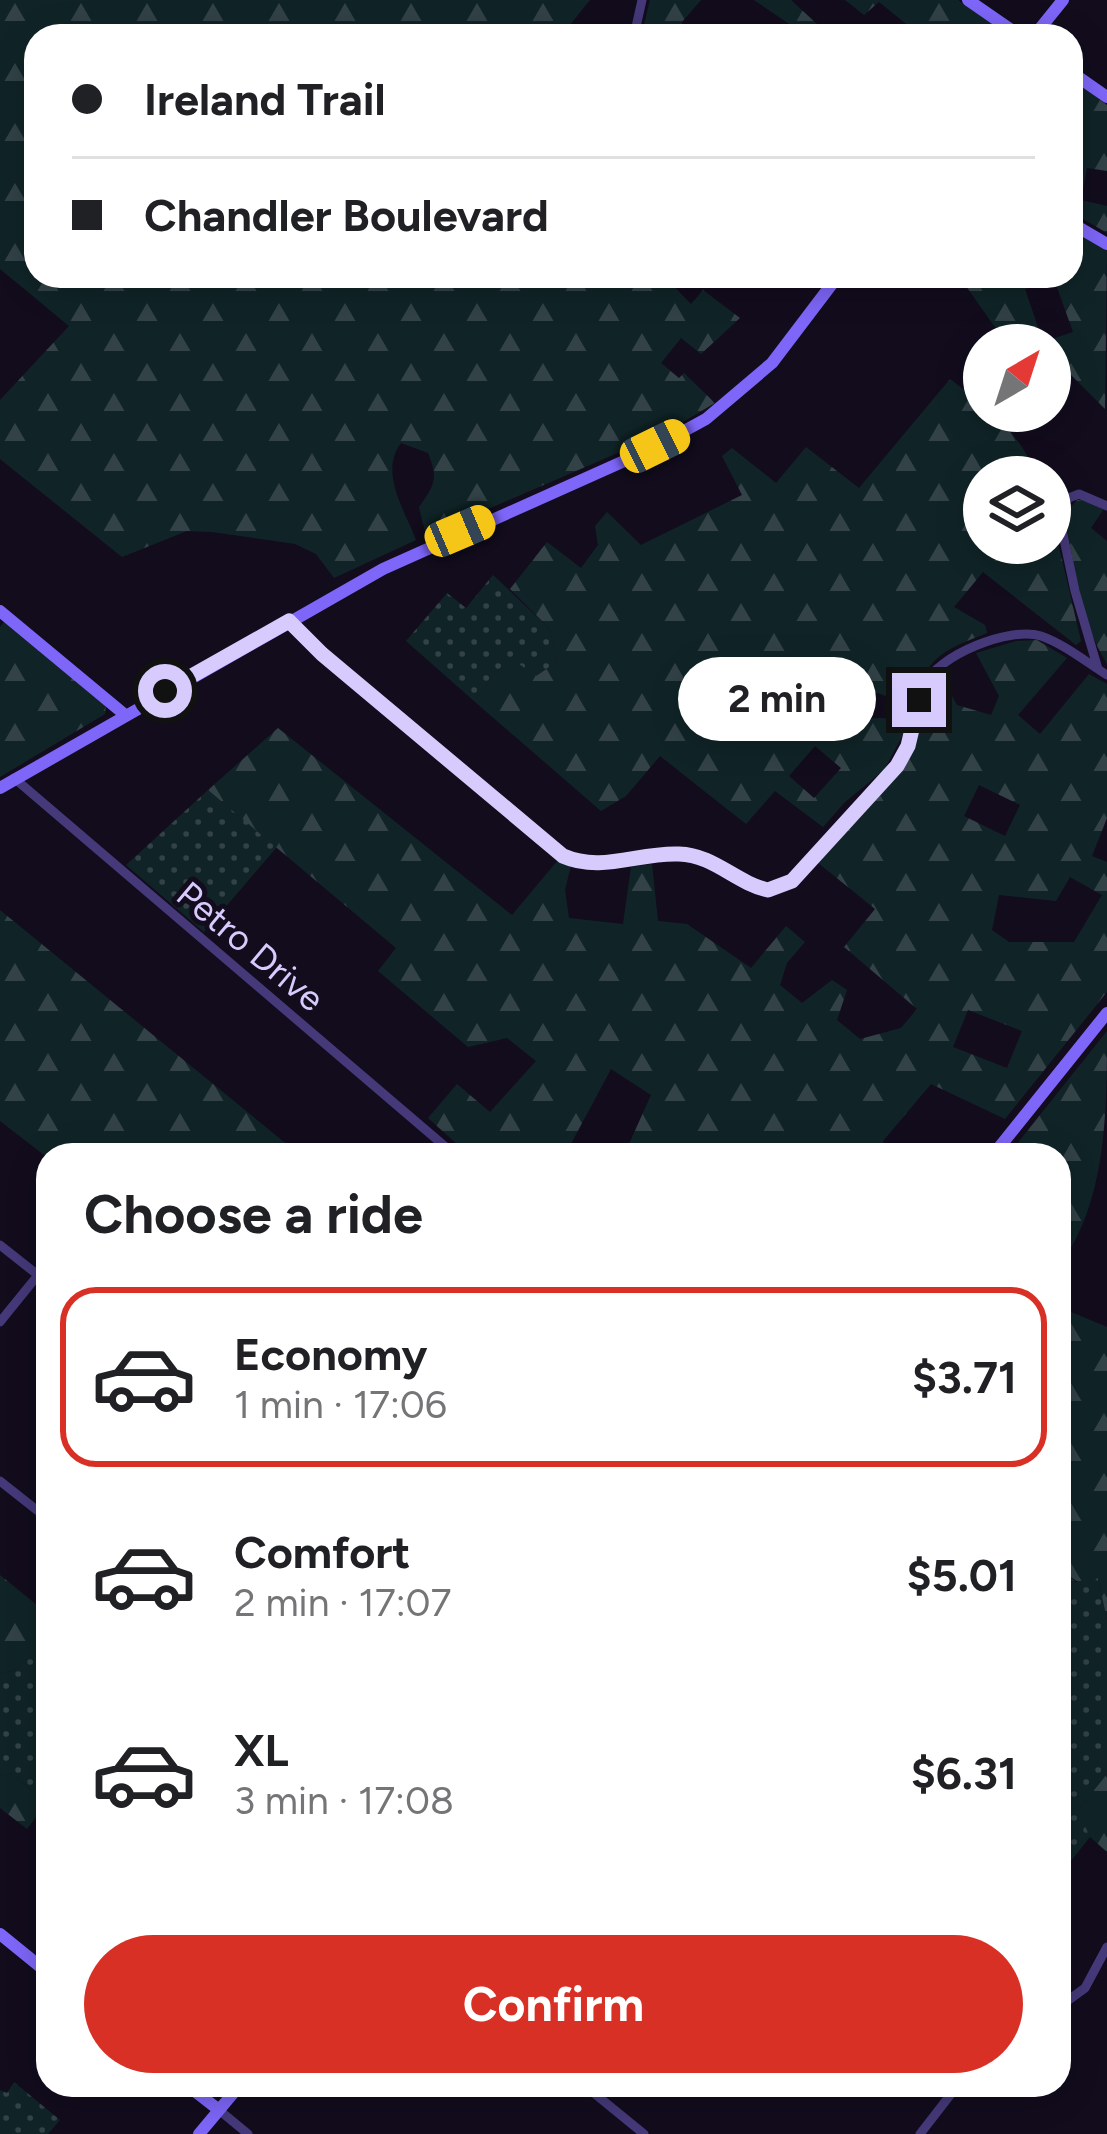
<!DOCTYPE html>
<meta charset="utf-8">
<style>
:root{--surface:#fff;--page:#f6f6f6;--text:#202124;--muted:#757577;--line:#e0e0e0;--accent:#d93025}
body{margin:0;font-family:Figtree,sans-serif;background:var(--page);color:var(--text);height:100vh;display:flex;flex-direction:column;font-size:45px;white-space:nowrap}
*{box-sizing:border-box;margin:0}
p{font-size:39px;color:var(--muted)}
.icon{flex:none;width:66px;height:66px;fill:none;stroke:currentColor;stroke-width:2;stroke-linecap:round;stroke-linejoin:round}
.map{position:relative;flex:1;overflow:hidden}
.sheet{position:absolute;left:36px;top:1143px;width:1035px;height:954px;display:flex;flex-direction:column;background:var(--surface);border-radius:36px;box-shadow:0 6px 30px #0003}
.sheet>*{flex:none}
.banner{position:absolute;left:24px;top:24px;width:1059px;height:264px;border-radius:36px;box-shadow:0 6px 30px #0003;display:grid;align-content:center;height:264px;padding:0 48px;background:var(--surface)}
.needle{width:78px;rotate:39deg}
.controls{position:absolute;left:963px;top:324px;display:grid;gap:24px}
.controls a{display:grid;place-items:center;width:108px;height:108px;border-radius:50%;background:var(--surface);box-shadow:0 6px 30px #0003;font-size:60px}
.end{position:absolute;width:54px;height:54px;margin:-27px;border:15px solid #d7cbfd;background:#111;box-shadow:0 0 0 6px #111}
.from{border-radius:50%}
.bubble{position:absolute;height:84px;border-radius:42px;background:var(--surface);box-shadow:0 6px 30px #0003;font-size:39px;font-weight:700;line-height:84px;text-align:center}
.car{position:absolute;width:36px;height:72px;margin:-36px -18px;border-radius:15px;box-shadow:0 0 9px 3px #0007;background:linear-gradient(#f5c518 24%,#345 0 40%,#f5c518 0 76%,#345 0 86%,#f5c518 0)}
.banner b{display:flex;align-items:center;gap:42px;height:114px;font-size:45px}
.banner b+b{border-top:3px solid var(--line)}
.banner i{width:30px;height:30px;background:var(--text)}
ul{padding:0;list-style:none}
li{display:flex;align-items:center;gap:36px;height:180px;margin:0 24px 18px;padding:0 24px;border:6px solid transparent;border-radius:36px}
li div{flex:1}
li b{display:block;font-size:45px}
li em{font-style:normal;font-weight:700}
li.active{border-color:var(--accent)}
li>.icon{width:108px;height:108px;stroke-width:1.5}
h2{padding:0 48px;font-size:54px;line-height:144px}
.cta{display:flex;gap:24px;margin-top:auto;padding:24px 48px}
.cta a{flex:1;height:138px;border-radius:72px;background:var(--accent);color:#fff;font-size:48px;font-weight:700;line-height:138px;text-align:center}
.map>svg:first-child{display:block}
</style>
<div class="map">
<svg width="1107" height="2134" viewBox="0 0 1107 2134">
<defs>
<pattern id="grass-dots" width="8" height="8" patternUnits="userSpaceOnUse" patternTransform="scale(3)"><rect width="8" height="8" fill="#102427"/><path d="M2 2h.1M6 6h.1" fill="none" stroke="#324247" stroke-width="1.8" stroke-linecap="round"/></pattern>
<pattern id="forest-firs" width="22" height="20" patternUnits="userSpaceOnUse" patternTransform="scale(3)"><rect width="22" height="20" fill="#102427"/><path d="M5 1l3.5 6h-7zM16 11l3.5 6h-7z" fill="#324247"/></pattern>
</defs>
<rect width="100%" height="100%" fill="#120c1d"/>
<path fill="url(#grass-dots)" d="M493,575L550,629L557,662L536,676L502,666L474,701L406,641L447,593L466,608Z
M208,790L277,847L204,932L126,865Z
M1059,1569L1076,1582L1098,1578L1107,1620V1774L1079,1809L1090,1837L1059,1876Z
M31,1654L48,1668L47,1803L10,1773L0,1776V1674L15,1670Z
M14,2082L60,2120L48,2134H0V2090L7,2093Z"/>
<path fill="url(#forest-firs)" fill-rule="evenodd" d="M0,0H590L561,36H36V276H664L691,304L703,290L740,318L701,354L681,338L661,363L679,378L684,373L715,403L666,432L426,536L419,507C434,486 439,479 428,453L401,443C379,472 404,509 416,540L334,578L316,554L295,544L212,532L187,531L122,557L0,459V400L69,326L0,269Z
M650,0H701L682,22L683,36H641Z
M754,0H791L830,36H791L795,28Z
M845,0H958L1010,36H921L879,2L864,15Z
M1071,79L1107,105V171L1087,168L1081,200L1107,206V233L1071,212Z
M1071,228L1107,249L1105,409L1066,370L1050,368V345H1017L994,326L959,276H1071ZM1054,279L1073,332L1043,342L1025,289Z
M950,379L984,405V411C1002,414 1031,457 1038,477H984V543H1050V508L1081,641L1076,645L983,572L954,607L985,625L987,633C942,651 927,656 912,705L857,686L840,670L814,669L795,682L793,700C800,706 809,717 817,720C846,733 880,703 906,729L884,770L845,802L823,827L775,791L746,824L660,756L626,796L601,811L474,701L502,666L519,664L536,676L557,662L550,629L510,589L547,542L581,568L598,545L595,526L607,512L641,545L742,495L722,456L732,448L776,483L806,447L859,488ZM815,746L841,768L814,798L789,776Z
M1077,500L1090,501L1103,510L1091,528L1107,541V664C1080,620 1074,563 1064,514Z
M5,621L106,706L105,714L0,777V627Z
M1037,640L1067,658L1018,715L1040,734L1089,674L1107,684V818L1092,856L1107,862V992L1005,1119L931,1084L883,1141L891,1155H624L651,1095L611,1069L565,1155H469L428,1118L457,1084L490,1112L536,1061L507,1038L468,1047L378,971L396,948L208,790L278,728L512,915L558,860L571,865L565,890L569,918L623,924L631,867L652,864L658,921L687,924L751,968L786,926L805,942L787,963L780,985L802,1003L832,980L847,990L837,1020L860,1039L901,1028L917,1009L844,947L875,909L817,862L900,774L914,750L935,677L940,675L957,705L991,715L999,696L976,653L1016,641ZM979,785L1020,805L1005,836L964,816ZM1070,877L1102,895L1074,942H1009L992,930L999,895L1056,901ZM968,1010L1022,1031L1007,1068L953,1047Z
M0,910L300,1155H48V1158L0,1121Z
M1107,1031C1107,1109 1107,1203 1059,1266V1155H1008Z
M1059,1307L1107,1327V1620L1098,1578L1081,1584L1059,1569Z
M0,1575L48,1614V1668L31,1655L15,1670L0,1674Z
M10,1773L47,1803L27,1829L0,1808V1776Z
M1107,1774V1852L1090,1837L1078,1810Z"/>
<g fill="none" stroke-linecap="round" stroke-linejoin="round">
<path stroke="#45397a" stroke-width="9" d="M634,36L642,0
M289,621L322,654L563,856C605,874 645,848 688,855C719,859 740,883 768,890L792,881L897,766C913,741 912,711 924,685C938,655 1010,626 1041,636C1064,644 1086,662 1107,675
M1098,669L1075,591L1058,511L1066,499L1079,494L1107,506
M14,778L455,1155
M0,1245L48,1283
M0,1322L38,1275
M0,1481L48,1519
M1059,2007L1085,1988L1107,1947
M584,2085L644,2134
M219,2110L248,2134
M920,2134L958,2085"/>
<path stroke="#7e66f9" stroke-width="12" d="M968,0L1020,36
M1034,36L1063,0
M1071,72L1107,97
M1071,223L1107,244
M0,611L124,714
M0,788L383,569L651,449L706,419L772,363L838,276
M993,1155L1107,1013
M0,1934L48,1973
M187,2085L219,2110
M199,2134L240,2085"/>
</g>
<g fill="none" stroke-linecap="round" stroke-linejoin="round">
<path stroke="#d7cbfd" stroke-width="15" d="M165,691L289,621L322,654L563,856C602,873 639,852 679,854C714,855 736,883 768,890L792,881L897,766L908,746L919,700"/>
</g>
<g text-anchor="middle" stroke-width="10" stroke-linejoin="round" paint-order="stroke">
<g font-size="36" fill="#d7cbfd" stroke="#120c1d">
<text transform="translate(251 946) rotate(40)" y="13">Petro Drive</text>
</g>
</g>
</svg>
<div class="controls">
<a><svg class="needle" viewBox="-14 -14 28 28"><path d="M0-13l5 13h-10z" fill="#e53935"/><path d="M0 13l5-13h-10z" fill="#757577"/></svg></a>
<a><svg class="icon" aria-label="layers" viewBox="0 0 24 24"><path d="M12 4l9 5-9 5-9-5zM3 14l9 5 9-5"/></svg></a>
</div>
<i class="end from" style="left:165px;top:691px"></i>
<i class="end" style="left:919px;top:700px"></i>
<div class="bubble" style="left:678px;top:657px;width:198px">2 min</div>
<i class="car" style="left:655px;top:446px;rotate:64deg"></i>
<i class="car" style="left:460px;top:531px;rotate:67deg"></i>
<div class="banner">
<b><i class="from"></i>Ireland Trail</b>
<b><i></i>Chandler Boulevard</b>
</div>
<section class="sheet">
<h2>Choose a ride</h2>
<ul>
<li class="active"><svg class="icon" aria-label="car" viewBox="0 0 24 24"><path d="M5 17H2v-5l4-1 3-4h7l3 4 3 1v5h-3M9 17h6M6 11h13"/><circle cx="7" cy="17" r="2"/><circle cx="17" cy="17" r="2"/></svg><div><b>Economy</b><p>1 min · 17:06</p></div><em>$3.71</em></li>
<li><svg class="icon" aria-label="car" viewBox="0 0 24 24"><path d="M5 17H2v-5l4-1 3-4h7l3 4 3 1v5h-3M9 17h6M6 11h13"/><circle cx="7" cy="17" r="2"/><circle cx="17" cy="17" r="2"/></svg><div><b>Comfort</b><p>2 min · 17:07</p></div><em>$5.01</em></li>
<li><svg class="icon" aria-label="car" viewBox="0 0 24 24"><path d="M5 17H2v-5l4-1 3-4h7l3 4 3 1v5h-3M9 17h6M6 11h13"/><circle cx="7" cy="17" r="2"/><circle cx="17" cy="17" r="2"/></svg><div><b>XL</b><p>3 min · 17:08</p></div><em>$6.31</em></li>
</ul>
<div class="cta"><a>Confirm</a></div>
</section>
</div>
